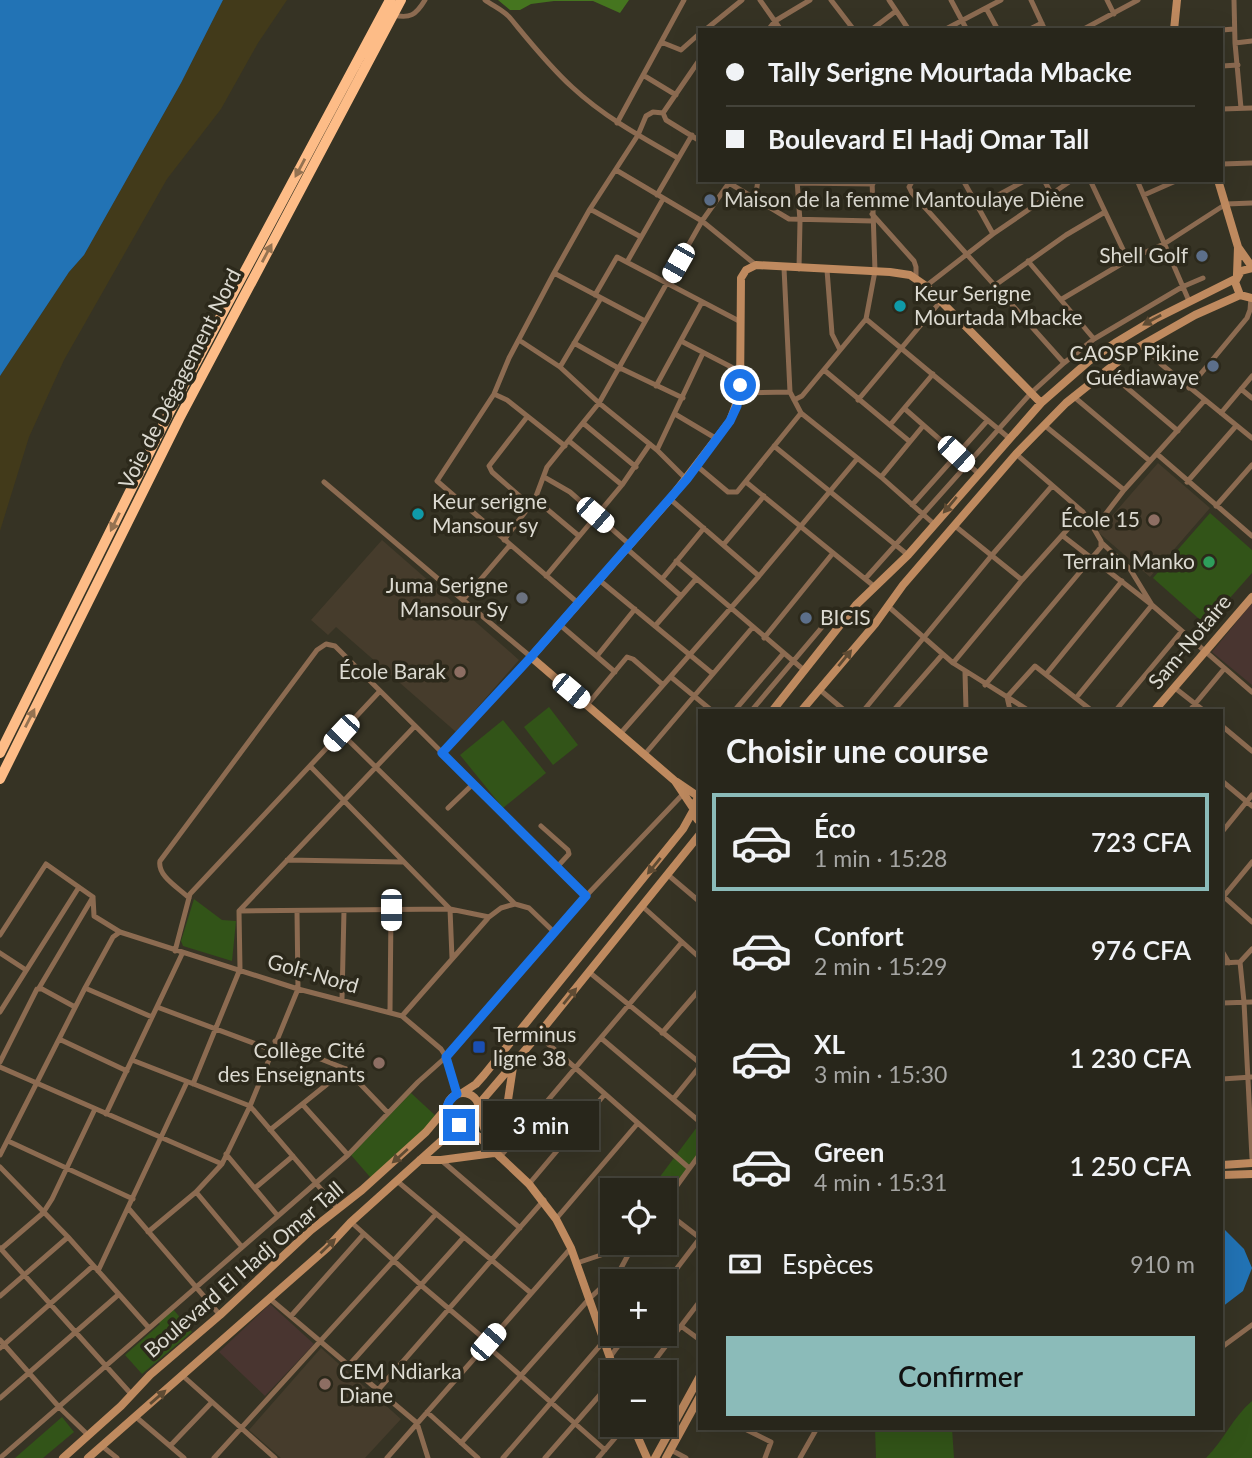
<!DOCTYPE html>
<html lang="fr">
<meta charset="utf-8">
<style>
:root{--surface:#28261b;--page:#343228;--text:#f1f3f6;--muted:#a5a5a3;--line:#44433a;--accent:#8bbbb9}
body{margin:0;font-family:Lato,sans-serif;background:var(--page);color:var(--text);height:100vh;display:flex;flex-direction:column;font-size:26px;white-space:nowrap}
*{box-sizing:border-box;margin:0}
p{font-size:23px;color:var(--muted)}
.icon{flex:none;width:38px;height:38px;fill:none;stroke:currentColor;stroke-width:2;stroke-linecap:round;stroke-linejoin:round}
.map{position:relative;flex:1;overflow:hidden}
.drawer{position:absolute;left:698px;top:709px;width:525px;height:721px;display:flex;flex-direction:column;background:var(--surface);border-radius:0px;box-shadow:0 7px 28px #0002,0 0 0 2px var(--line)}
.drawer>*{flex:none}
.top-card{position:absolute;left:698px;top:28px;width:525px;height:154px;border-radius:0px;box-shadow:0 7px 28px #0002,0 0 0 2px var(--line);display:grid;align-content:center;height:154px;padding:0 28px;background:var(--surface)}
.tools{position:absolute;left:600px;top:1178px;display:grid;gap:14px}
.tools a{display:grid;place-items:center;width:77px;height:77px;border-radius:0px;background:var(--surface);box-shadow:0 7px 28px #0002,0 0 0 2px var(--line);font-size:35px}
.end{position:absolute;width:32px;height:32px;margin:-16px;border:9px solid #1a73e8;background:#fff;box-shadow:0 0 0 4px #fff}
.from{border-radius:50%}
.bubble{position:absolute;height:49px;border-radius:0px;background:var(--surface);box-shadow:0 7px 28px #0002,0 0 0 2px var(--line);font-size:23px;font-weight:600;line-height:49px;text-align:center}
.car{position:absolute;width:21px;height:42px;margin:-21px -10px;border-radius:9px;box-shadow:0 0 5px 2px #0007;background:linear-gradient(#fff 24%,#345 0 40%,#fff 0 76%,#345 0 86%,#fff 0)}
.top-card b{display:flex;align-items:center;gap:24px;height:66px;font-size:26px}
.top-card b+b{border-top:2px solid var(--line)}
.top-card i{width:18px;height:18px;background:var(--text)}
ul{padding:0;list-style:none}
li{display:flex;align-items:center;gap:21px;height:98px;margin:0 14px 10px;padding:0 14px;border:4px solid transparent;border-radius:0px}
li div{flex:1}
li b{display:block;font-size:26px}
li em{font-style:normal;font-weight:600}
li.current{border-color:var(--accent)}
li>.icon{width:63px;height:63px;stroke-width:1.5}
h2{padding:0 28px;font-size:32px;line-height:84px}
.pay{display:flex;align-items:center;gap:18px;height:77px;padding:0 28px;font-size:26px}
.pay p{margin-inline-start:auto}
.cta{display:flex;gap:14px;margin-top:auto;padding:14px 28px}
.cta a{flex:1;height:80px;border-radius:0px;background:var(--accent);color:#111;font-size:28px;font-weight:600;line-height:80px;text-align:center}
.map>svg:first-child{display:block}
</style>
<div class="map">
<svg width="1252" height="1458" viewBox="0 0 1252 1458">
<rect width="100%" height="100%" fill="#363324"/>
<path fill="#493530" d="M1252,603V685L1212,652Z
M270,1304L314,1344L265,1396L219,1352Z"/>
<path fill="#463c2c" d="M1158,463L1210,508L1150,577L1098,532Z
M382,540L519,660L456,732L336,627L328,635L311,620Z
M321,1348L401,1419L365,1458H281L249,1430Z"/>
<path fill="#325418" d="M1210,513L1252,550V573L1206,625L1153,578Z
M549,707L578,745L553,765L524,727Z
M503,720L546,773L503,808L460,755Z
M194,899L222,920L236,921L232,961L183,946L181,941Z
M411,1093L438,1118L375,1176L370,1177L351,1155Z
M700,1123V1156L665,1204V1190H650Z
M173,1309L192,1332L142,1374L125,1355L160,1324L158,1322Z
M1252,1401V1458H1206C1224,1440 1233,1417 1252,1401Z
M62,1417L74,1432L43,1458H15Z
M875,1428H952L954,1458H876Z"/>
<path fill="#45751f" d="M498,0H629L620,13L593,1H554L531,4L520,10H510Z"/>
<path fill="#423a1a" d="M223,0H287L258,43L221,109L167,179L64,360L29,437L0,531V376L69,272L84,255L181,83Z"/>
<path fill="#2273b5" d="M0,0H223L181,83L84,255L69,272L0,376Z
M1223,1228L1244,1249L1252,1268L1243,1291L1222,1307Z"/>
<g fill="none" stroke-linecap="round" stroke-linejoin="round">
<path stroke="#8c6b51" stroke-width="5" d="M485,0C493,6 505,11 511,19C530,42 549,66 572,87C603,116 641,137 678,158
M760,0L781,30
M831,0L854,30
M889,0L909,30
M951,0L967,30
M1031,0L1045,30
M1107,0L1114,14
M1234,0L1235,43L1241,108
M986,8L998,30
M393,15C410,19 416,15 425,0
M705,30L742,0
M768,30L775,21L810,0
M871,30L896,11
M944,30L1001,0
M1028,30L1042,23
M1082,30L1138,0
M1222,30L1234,29
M661,42L681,50L699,34
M1235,43L1252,41
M700,59L663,113L666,120L700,141
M1222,66L1238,65
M643,75L676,95
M1222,109L1252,108
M617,123L684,0
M1222,164L1252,163
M616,170L702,221L756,265
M797,180L800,221L799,269
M913,180L909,187L912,193L1064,363
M963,180L993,234
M1044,180L1051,193
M1090,180L1128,260
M1137,180L1189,301
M729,183L789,219L873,221
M797,183L873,184
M657,195L692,135
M1144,195L1178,180
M755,200L758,180
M978,206L1026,180
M590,209L641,237
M872,214L914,261L916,267V279
M1028,261L1094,339
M627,262L663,199
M784,268L790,392L801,413L881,477L934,524
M827,270L832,334L840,350
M554,273L645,321
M926,286L993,234L1072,180
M994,286L1066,235L1105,212
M595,295L617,257L739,321
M1062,299L1128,260L1164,244L1226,204L1252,203
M866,319L1009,438
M519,340L560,367L599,403L657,450L686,479
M681,341L741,372
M574,343L620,369
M1143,345L1161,364L1252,438
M560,367L601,298
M620,368L683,398
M824,370L909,441
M1106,370L1178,431
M656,386L702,302
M1189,388L1247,318L1250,310L1251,298
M1241,389L1252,398
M740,393L790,392
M494,394L507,400L565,446
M1073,396L1150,461
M794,400L802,396L866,319L875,271L872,180
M858,400L940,302
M905,409L978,473
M1221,413L1252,376
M675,414L717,439
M527,417L489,466L492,472L531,506
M583,423L636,467
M890,425L933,374
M1044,425L1124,490
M569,441L622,485
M774,446L908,555
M657,450L703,353
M1016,454L1083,512L1094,529
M1157,454L1252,536
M697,466L728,492H737L801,413
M544,477L570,492L629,544
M881,477L923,426
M324,482L463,600
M746,482L875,587
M1187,482L1236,426
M535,499L579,536
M670,499L759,576
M912,505L987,421
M1216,506L1252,465
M955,526L1022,580
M1063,536L1152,605L1252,692
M504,540L535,499L547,467L599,403L702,221L731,180
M724,544L764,496
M626,548L681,596
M676,561L805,671
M546,576L622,485L650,444
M598,579L713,674
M662,579L704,528
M865,579L1031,393L1064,363L1094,339L1182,287L1203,278
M578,603L437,481L494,394L509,358L554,273L590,209L638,135L646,116L653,112L663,113
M889,607L953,663L1028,710
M559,624L615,672
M655,626L696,579
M764,638L833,553
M597,656L635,609
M953,663L1022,580L1083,512
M965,672L966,710
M1047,673L1122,581
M671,677L711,710
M985,685L1101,547V541L1094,529L1124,490L1204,401
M1175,688L1203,710
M819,689L844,710
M1007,697L1035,666L1091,710
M1007,697L1010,710
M1076,698L1152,605L1130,569L1102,543
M587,705L627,657L633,659L663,685
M735,710L783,654
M752,710L823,626
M864,710L992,555L1052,486
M894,710L942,655
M1116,710L1181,632
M1190,710L1224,669
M1222,726L1252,751
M341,733L515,904L529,908L555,933
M620,734L759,576L857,459
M442,753L531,657L463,600L510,545
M645,754L752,628
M310,766L450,909L452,958
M1222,781L1252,806
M448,808L473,784
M541,826L568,850L569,854L557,867
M1222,832L1252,795
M287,860L402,862
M667,874L700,902
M1223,896L1252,922
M1224,896L1252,862
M189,898C179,888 157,876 160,861L317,650L326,644L335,646L586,896
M642,906L700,958
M239,911L450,909L489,917
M0,935L46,864L93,897L94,916L120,932L298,989L402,1016L441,1049L446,1057L457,1094
M175,951L190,894L380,691
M1222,951L1229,963
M0,953L26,970
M1240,962L1244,1002L1252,1158
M1240,962L1252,949
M1222,963L1240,962
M589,972L700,1063
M39,988L93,897
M85,988L152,1017
M342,999L344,910
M1222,1003L1252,1002
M157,1007L272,1050
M390,1011L391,910
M0,1012L79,887
M402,1016L489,917L501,908L515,904
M662,1033L700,989
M538,1035L689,1168
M601,1038L700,1122
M59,1039L127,1071
M275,1041L346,1069L388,1113
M132,1060L250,1106L338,1209
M0,1062L37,989H42L75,1007
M0,1067L222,1164
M1222,1079L1252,1077
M193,1084L240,969L239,911L415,726
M674,1098L700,1066
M303,1105L348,1155
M106,1114L182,954
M270,1130L346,1069
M8,1141L133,1199
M226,1154L278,1216
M0,1155L85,988L113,937L120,932
M499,1158L682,942
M441,1160L520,1228
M0,1167L68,1237L149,1328
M397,1181L531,1293
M529,1184L605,1094
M255,1188L293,1156
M196,1192L242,1247
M665,1202L700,1154
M129,1209L220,1315
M665,1211L700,1238
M556,1219L638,1123
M351,1222L422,1286L488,1342
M148,1232L196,1192L222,1164L250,1106L298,989L297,911
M0,1248L132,1395
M1,1249L43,1213L52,1199L95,1109
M577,1263L610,1252L628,1242
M98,1271L187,1082
M665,1284L700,1238
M0,1296L68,1237
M269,1298L417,1423L428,1458
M291,1316L363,1235
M681,1326L700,1340
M0,1340L59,1407L88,1435
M486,1345L605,1450
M1222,1347L1252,1325
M0,1348L93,1266
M610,1357L627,1334
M349,1365L464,1237
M646,1372L700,1301
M183,1376L275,1458
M378,1390L544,1200
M0,1398L118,1295
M427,1412L478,1458
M136,1417L184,1458
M743,1428L771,1442L765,1458
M461,1443L589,1299L620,1270L635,1242
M102,1446L117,1458
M170,1446L212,1402
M671,1450L686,1458
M0,1458L348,1155L418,1082L446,1057L586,896L684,793
M214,1458L436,1214
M387,1458L571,1248
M503,1458L604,1341
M545,1458L612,1381
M598,1458L627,1424
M800,1458L817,1428"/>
<path stroke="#bf8a5f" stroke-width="8" d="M1174,30L1177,0
M1218,180L1238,247L1252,267
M1252,268L1241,271L1235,282L1240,295L1252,298
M1237,275L1238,247
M773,710L856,605L908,555L1041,403L1089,361L1115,343L1155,319L1235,279
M802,710L875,624L903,585L1016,454L1066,403L1130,352L1195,315L1240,295
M1155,710L1252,597
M677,782L699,797
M700,796C692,804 691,814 700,822
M693,808L675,781L531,657L670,499L730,421L740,393L741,278L746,270L756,265L890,272L910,275L926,286L1041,403
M447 1109a16 16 0 1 1 32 0a16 16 0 1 1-32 0Z
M462,1093L476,1084L484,1075L683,829L693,811
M479,1104L538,1035L700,834
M479,1113L490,1146
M463,1126L478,1136L529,1184L556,1219L571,1248L615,1372
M494,1153L505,1120L513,1067
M420,1160H441L494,1153
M1222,1165L1252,1163
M1222,1175L1252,1174
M632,1424L647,1458
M63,1458L121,1406L150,1375L220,1315L311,1230L362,1190L426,1132L447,1107
M88,1458L327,1248L351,1222L459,1125
M655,1458L700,1376
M666,1458L700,1396"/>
<path stroke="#fdbc87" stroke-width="10" d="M0,753L169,413L390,0
M0,779L179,419L401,0"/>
</g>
<defs><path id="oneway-solid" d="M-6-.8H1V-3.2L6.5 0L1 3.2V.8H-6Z" transform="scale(1.75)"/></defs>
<g fill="#947251">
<use href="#oneway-solid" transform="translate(300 168) rotate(118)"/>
<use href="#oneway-solid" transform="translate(267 253) rotate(-62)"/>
<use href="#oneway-solid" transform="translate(115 522) rotate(116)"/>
<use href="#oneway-solid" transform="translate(30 718) rotate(-63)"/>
</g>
<g fill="#5f4b33">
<use href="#oneway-solid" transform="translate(1152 320) rotate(151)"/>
<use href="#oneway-solid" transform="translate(950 505) rotate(130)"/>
<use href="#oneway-solid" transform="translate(845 658) rotate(-51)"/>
<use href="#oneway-solid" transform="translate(654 866) rotate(129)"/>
<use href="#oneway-solid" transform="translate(570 996) rotate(-51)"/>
<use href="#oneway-solid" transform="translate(400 1156) rotate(138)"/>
<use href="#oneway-solid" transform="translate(328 1246) rotate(-44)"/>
<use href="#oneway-solid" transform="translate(158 1397) rotate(-41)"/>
</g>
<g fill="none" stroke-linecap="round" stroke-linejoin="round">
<path stroke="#1a73e8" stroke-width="9" d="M459,1125C444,1117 443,1103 457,1094L446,1057L586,896L442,753L531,657L687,479L730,421L737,406L740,385"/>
</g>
<g fill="#5c6f8a" stroke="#2c291b" stroke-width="2.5">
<circle cx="710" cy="200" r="7"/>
<circle cx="1202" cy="256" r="7"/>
<circle cx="1213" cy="366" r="7"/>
<circle cx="806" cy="618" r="7"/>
</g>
<g fill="#0f9aa8" stroke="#2c291b" stroke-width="2.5">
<circle cx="900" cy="306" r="7"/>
<circle cx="418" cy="514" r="7"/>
</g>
<g fill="#8d6e63" stroke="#2c291b" stroke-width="2.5">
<circle cx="1154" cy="520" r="7"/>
<circle cx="460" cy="672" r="7"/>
<circle cx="379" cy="1063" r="7"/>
<circle cx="325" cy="1384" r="7"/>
</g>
<circle fill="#2e9e5b" stroke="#2c291b" stroke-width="2.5" cx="1209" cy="562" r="7"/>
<circle fill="#6b7280" stroke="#2c291b" stroke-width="2.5" cx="522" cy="598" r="7"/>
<rect fill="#1a4fb4" stroke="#2c291b" stroke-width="2.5" x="472" y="1040" width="14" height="14" rx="3.5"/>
<g text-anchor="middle" stroke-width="7" stroke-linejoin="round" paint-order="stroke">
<g font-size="21" fill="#dcdad1" stroke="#2c291b" text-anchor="end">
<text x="724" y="207" text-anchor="start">Maison de la femme Mantoulaye Diène</text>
<text x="1188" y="263">Shell Golf</text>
<text x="914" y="301" text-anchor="start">Keur Serigne<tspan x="914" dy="24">Mourtada Mbacke</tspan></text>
<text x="1199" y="361">CAOSP Pikine<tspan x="1199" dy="24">Guédiawaye</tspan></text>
<text x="432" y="509" text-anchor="start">Keur serigne<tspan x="432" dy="24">Mansour sy</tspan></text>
<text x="1140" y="527">École 15</text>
<text x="1195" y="569">Terrain Manko</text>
<text x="508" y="593">Juma Serigne<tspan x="508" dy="24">Mansour Sy</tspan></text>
<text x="820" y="625" text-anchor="start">BICIS</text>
<text x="446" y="679">École Barak</text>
<text x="493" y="1042" text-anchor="start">Terminus<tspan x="493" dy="24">ligne 38</tspan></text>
<text x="365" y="1058">Collège Cité<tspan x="365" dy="24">des Enseignants</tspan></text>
<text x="339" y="1379" text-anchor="start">CEM Ndiarka<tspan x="339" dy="24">Diane</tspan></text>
</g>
<g font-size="21" fill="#dcdad1" stroke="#2c291b">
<text transform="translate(180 379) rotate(-63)" y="7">Voie de Dégagement Nord</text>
<text transform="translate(1190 642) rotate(-50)" y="7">Sam-Notaire</text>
<text transform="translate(313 974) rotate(16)" y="7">Golf-Nord</text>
<text transform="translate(244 1270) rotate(-41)" y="7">Boulevard El Hadj Omar Tall</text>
</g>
</g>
</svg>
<div class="tools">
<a><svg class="icon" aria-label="locate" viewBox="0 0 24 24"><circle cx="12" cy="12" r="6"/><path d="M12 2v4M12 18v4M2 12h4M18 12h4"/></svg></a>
<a>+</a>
<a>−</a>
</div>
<i class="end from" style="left:740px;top:385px"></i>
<i class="end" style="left:459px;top:1125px"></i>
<div class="bubble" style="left:483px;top:1101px;width:116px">3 min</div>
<i class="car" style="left:678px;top:263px;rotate:210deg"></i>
<i class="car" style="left:956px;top:454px;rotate:133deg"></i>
<i class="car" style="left:595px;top:515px;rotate:131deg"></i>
<i class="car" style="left:571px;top:691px;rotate:130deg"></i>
<i class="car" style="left:341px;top:733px;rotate:223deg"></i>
<i class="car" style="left:391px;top:910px;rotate:180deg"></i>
<i class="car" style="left:488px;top:1342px;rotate:41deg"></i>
<div class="top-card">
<b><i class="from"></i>Tally Serigne Mourtada Mbacke</b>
<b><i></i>Boulevard El Hadj Omar Tall</b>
</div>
<section class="drawer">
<h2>Choisir une course</h2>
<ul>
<li class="current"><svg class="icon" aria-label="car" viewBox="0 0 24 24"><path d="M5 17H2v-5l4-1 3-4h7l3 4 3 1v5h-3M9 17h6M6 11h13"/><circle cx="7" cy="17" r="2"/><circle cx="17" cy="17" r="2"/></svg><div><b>Éco</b><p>1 min · 15:28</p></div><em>723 CFA</em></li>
<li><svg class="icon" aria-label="car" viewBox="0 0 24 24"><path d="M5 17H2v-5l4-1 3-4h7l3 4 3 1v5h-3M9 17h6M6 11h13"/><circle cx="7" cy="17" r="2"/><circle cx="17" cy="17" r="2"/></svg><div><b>Confort</b><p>2 min · 15:29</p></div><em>976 CFA</em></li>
<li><svg class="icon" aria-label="car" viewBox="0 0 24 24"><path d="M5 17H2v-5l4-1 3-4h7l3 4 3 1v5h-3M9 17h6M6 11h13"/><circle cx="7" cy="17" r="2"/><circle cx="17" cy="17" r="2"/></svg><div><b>XL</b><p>3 min · 15:30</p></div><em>1 230 CFA</em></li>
<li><svg class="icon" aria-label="car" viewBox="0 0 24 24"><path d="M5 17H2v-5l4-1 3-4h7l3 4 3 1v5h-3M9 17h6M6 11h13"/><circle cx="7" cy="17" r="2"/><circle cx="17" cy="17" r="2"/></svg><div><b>Green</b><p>4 min · 15:31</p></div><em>1 250 CFA</em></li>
</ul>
<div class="pay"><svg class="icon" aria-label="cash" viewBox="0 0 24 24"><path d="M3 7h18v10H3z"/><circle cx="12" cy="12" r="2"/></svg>Espèces<p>910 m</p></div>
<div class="cta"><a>Confirmer</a></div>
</section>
</div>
